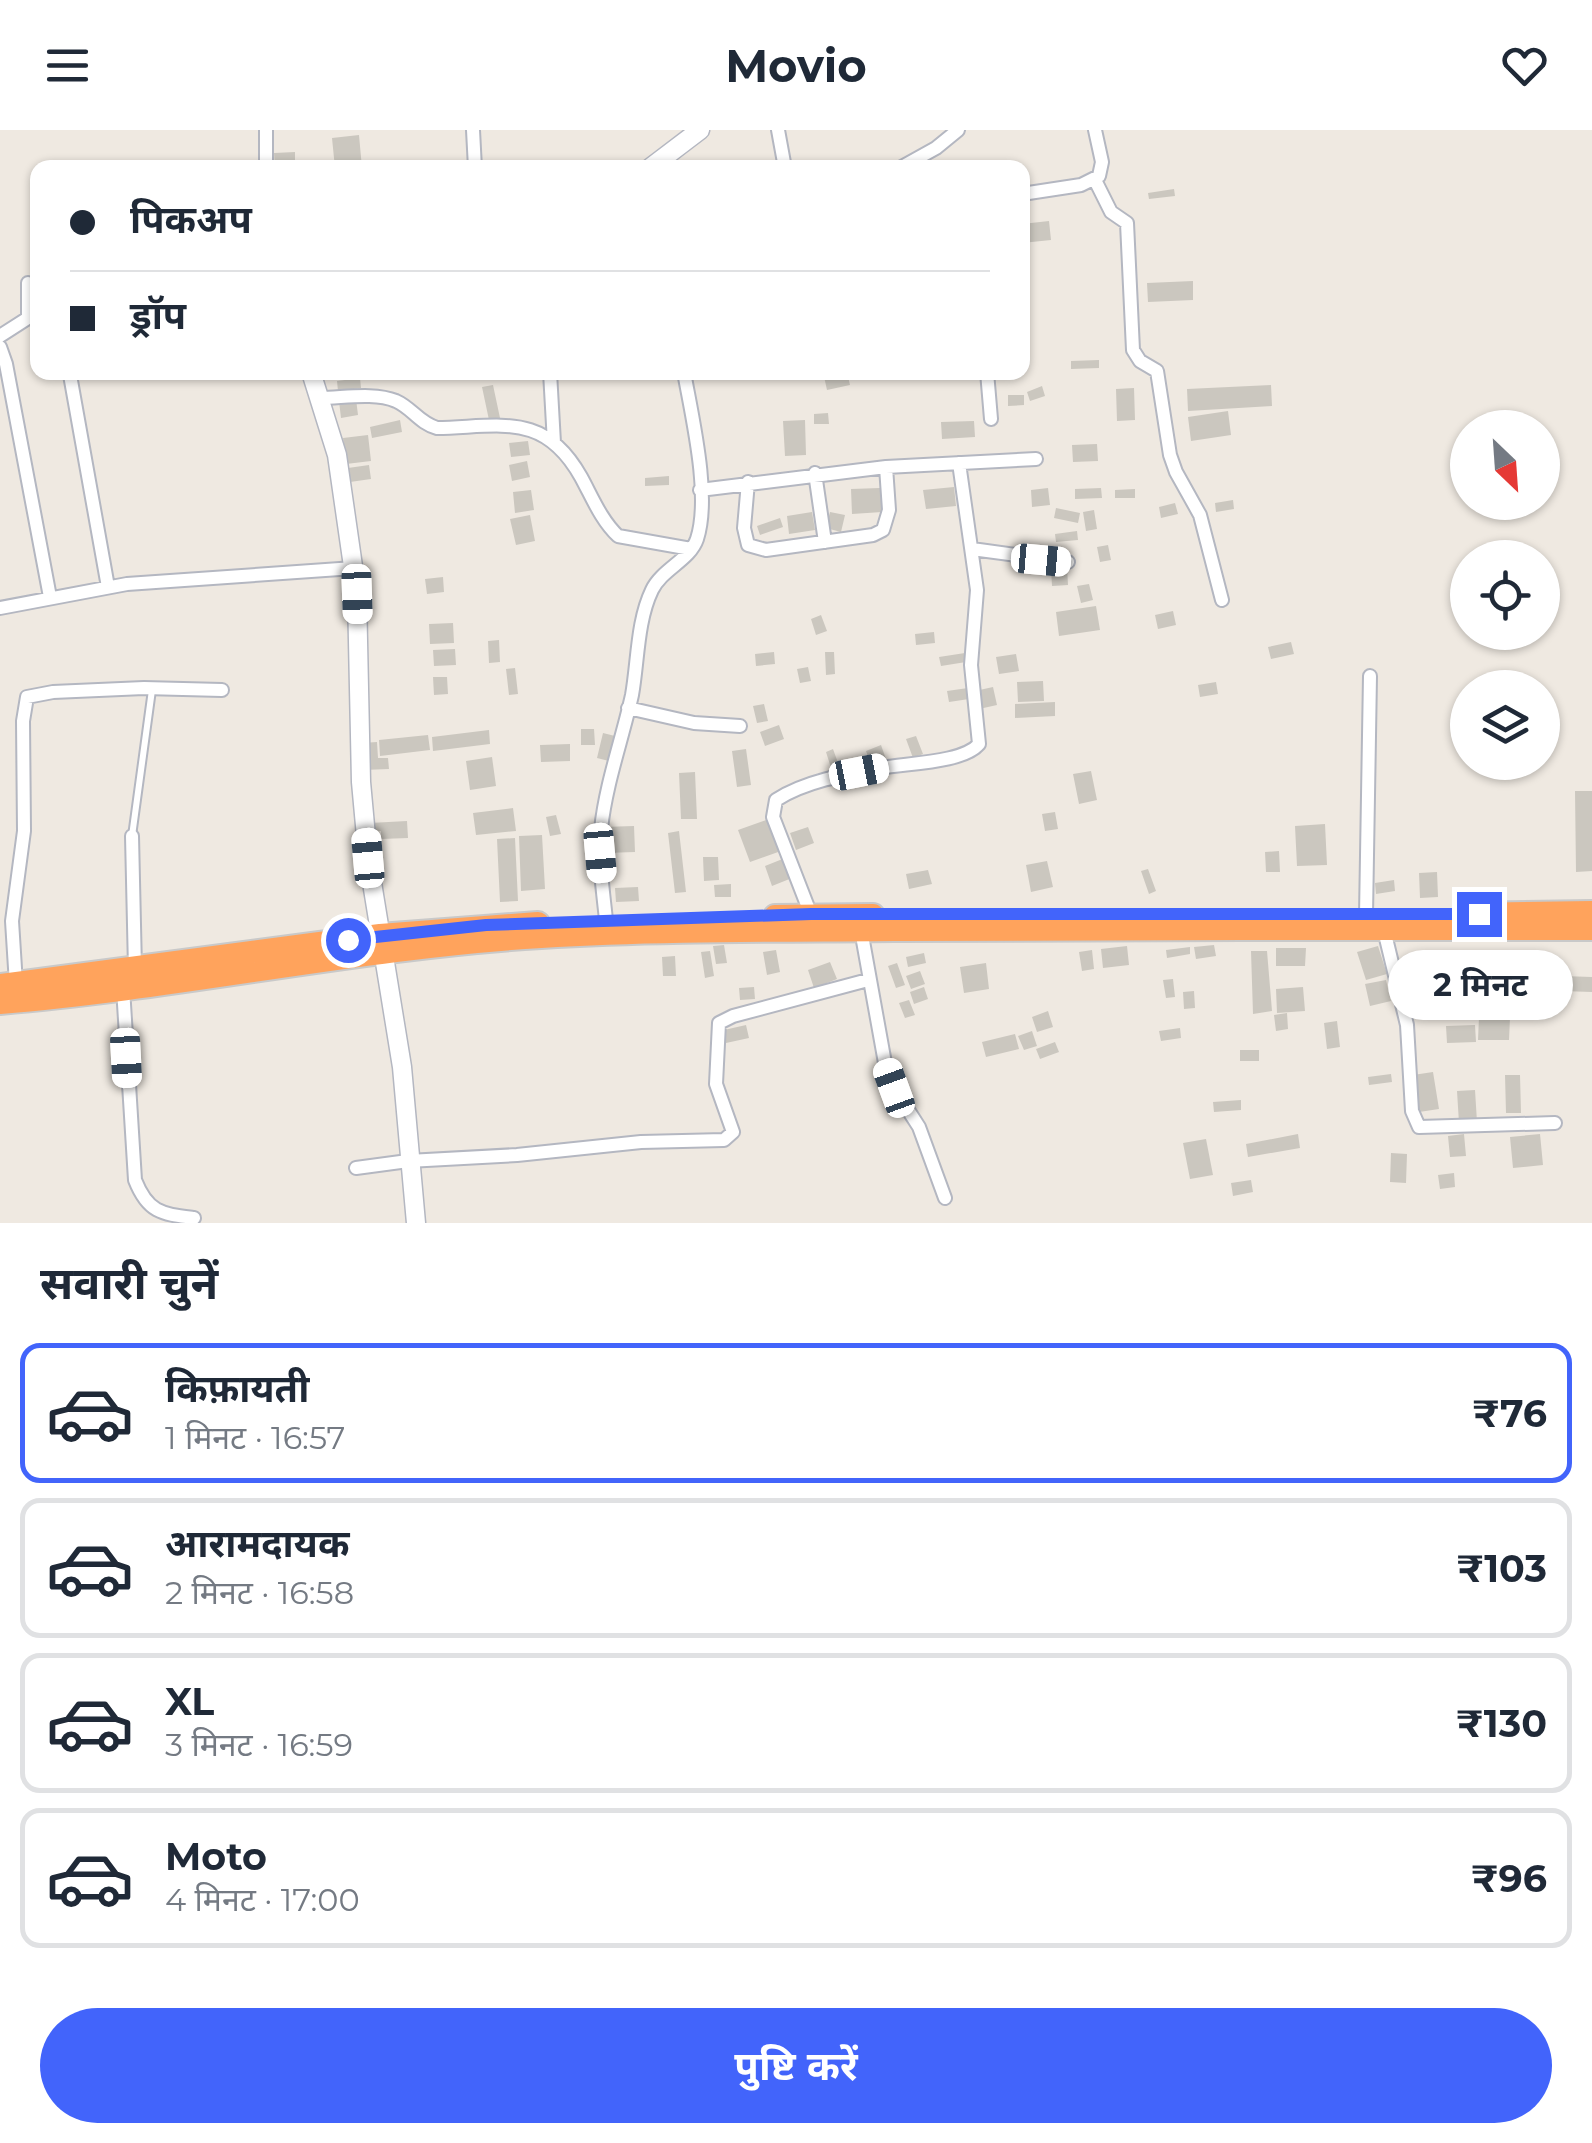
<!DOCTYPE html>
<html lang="hi">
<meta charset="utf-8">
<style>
:root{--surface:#fff;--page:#f2f2f3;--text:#1f2937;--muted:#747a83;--line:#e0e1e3;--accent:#4264fb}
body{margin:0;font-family:Montserrat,"Noto Sans Devanagari",sans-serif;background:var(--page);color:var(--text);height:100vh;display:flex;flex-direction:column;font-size:38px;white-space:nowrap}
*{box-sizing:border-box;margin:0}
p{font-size:32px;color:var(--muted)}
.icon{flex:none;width:55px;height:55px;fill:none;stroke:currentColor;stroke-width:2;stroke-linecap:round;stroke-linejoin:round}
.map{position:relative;height:1093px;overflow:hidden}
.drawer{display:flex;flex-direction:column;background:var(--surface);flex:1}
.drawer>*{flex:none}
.top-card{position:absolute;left:30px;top:30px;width:1000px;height:220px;border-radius:20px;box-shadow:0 2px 8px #0004;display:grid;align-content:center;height:220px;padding:0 40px;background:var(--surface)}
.needle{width:65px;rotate:155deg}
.fabs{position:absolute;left:1450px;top:280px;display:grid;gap:20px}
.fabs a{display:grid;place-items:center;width:110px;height:110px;border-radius:50%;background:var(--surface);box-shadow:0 2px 8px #0004;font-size:50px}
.end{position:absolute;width:45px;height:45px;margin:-22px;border:12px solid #4264fb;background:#fff;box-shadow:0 0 0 5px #fff}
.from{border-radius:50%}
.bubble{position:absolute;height:70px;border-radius:35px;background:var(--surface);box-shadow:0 2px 8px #0004;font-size:32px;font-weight:700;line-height:70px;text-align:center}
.car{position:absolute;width:30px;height:60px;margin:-30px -15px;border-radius:12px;box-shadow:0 0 8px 2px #0007;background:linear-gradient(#fff 24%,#345 0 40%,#fff 0 76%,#345 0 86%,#fff 0)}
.top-card b{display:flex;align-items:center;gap:35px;height:95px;font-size:38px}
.top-card b+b{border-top:2px solid var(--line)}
.top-card i{width:25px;height:25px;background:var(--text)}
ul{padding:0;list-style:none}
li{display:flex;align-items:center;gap:30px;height:140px;margin:0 20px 15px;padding:0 20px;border:5px solid var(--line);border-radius:20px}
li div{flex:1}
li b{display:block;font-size:38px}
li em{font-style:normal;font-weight:700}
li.on{border-color:var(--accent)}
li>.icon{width:90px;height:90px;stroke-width:1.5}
h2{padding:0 40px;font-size:45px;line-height:120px}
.cta{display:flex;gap:20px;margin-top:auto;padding:20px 40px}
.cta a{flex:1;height:115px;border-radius:60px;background:var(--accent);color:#fff;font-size:40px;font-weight:700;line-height:115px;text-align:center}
header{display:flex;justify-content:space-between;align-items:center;height:130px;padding:0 40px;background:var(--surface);font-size:45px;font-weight:700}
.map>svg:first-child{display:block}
</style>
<header><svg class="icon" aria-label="menu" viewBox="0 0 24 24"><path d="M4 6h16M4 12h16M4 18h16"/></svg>Movio<svg class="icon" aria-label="heart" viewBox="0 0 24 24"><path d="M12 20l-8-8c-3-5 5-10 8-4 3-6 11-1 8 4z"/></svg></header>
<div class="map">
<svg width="1592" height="1093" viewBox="0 0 1592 1093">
<rect width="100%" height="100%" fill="#efe9e1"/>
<path fill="#cbc7bf" d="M359,5L362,38H335L332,8Z
M295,22V37L275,38L274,23Z
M1174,59L1175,66L1149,69L1148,63Z
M1049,91L1051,110L1022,113V94Z
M1193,151V170L1148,172L1147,153Z
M1099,230V238L1071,239V231Z
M823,242H847L850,255L827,260Z
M360,248L361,258L338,261L337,251Z
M493,255L500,288L489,290L482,257Z
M1271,255L1272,276L1188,281L1187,259Z
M1042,256L1045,266L1030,271L1027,262Z
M1134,258L1135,290L1117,291L1116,259Z
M1008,265H1024V275L1008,276Z
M356,269L358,285L341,288L339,271Z
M1228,281L1231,305L1191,311L1188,287Z
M828,283L829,294H814V284Z
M400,290L402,302L372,308L370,297Z
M805,290L806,325L785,326L783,291Z
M974,291L975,307L942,309L941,292Z
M368,305L371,331L346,334L343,308Z
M528,311L530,325L511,327L509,313Z
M1097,314L1098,331L1073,332L1072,315Z
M527,331L530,347L512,351L509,335Z
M369,335L371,349L350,352L348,338Z
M669,346V355L645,356V348Z
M954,357L956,376L926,379L923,360Z
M880,358L882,382L852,384L851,359Z
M1048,358L1050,375L1032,377L1031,360Z
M1101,358L1102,368L1075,369V359Z
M1135,359V368H1115V360Z
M531,360L534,380L515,383L513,362Z
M1233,370L1234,379L1216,382L1215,373Z
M1175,373L1178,384L1161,388L1159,377Z
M1056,378L1080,383L1078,393L1054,388Z
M1094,380L1097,399L1086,401L1083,382Z
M812,382L815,400L789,404L787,386Z
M830,382L845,385L841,402L826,398Z
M530,385L535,411L516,415L510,389Z
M780,388L783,397L760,405L757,396Z
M1077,401L1078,410L1056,412L1055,404Z
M1108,415L1111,430L1100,432L1097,417Z
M1067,437L1068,455L1052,456L1051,438Z
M443,447L444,462L427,464L425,449Z
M1089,454L1093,470L1081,473L1077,456Z
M1096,476L1100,500L1059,506L1056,482Z
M1173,481L1176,495L1158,499L1155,485Z
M821,485L827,501L816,505L811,489Z
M453,493L454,513L430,514L429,494Z
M934,502L935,513L916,515L915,504Z
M499,510L500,532L489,533L488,511Z
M1291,512L1294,524L1271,529L1268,517Z
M455,519L456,535L434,536L433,520Z
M774,522L775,534L756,536L755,524Z
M825,522H834L835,544L826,545Z
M965,523L966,532L941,536L939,527Z
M1016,524L1019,541L999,544L996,527Z
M808,537L811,551L800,553L797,539Z
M515,538L518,564L509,565L506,539Z
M433,547H447L448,564L434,565Z
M1043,551L1044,571L1018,572L1017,552Z
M1216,552L1218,564L1200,567L1198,555Z
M993,557L997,575L979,579L975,561Z
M968,558L969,569L949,572L947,561Z
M1055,572V586L1015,588V574Z
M764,574L768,591L757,593L753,576Z
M779,595L784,609L765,616L760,602Z
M581,599H594L595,615H581Z
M489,600L490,614L433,621L432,607Z
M603,603L615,606L609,631L597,628Z
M428,605L430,620L380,626L379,610Z
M916,606L923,624L913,628L906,609Z
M377,612L378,628H388L389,639L363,640L362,613Z
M570,614V631L541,632L540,615Z
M881,615L887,632L872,637L866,621Z
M746,619L751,655L737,657L732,621Z
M833,619L841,641L833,644L826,622Z
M492,627L496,656L470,660L466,631Z
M1091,641L1097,670L1079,674L1073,644Z
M695,642L697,689H681L679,643Z
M1575,661H1592V741L1576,742Z
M513,678L516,701L476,705L473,683Z
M1055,682L1058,699L1045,701L1042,684Z
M556,685L561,704L550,706L546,687Z
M769,689L781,721L750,732L738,700Z
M407,691L408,708L381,709V701L370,702V693Z
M1325,694L1327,735L1297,736L1295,696Z
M634,696L635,722L605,723L603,697Z
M808,697L814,713L796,720L790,703Z
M679,701L686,762L675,763L668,703Z
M542,705L545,759L521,761L519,706Z
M515,708L518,771L500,772L497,709Z
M1279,721L1280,742H1266L1265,722Z
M703,727H718L719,750L704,751Z
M785,728L792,748L772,756L765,736Z
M1047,731L1053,757L1031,762L1026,735Z
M1148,739L1156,761L1149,764L1141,741Z
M928,740L932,754L909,759L906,744Z
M1437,742L1438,767L1420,768L1419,743Z
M1394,750L1395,761L1376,764L1375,753Z
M731,754V767H715L714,755Z
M638,757L639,771L616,772L615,758Z
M724,815L727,833L716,834L713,816Z
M1214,815L1216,826L1196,829L1194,817Z
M1127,816L1129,835L1103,838L1101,819Z
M1378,816L1387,844L1366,850L1357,822Z
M1190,817V824L1167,828L1166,820Z
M1276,818H1306L1305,836H1276Z
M776,820L780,842L767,845L763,822Z
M1092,820L1094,839L1082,841L1079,822Z
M710,821L714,846L705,848L701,822Z
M1251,821H1267L1272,881L1253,884Z
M924,823L926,833L908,837L906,827Z
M675,826L676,846H663L662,827Z
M1538,826H1547L1543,870L1534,869Z
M830,832L837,849L814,858L808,840Z
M897,833L905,855L896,858L888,836Z
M986,833L989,859L964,863L960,837Z
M920,841L925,854L911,859L906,846Z
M1562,846L1592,847V862L1562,861Z
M1173,849L1175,867L1166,868L1163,850Z
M1386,850L1391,871L1370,876L1365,854Z
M754,857L755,869L740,870L739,858Z
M924,857L928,869L914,874L910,862Z
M1303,857L1305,881L1277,883L1276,859Z
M1194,861L1195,878L1184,879L1183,862Z
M909,870L915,885L905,888L899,873Z
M1048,881L1053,897L1037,902L1032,887Z
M1287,883L1288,899L1276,901L1274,885Z
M1479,887L1510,888L1509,910H1478Z
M1337,891L1340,917L1327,919L1324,893Z
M746,895L749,908L726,913L724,900Z
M1475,895L1476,912L1447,913L1446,896Z
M1180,898L1181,908L1161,911L1159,901Z
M1032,901L1037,916L1024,920L1018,906Z
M1015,904L1019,919L986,927L982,912Z
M1055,912L1059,922L1040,929L1036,919Z
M1240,920H1259V931H1240Z
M1433,942L1439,979L1419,982L1413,945Z
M1391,944L1392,952L1369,955L1368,947Z
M1505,945H1520L1521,983H1506Z
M1475,960L1477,992L1459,993L1457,961Z
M1241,970V980L1214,982L1213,972Z
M1298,1004L1300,1018L1248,1027L1246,1014Z
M1464,1004L1466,1026L1450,1027L1448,1006Z
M1540,1004L1543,1035L1513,1038L1510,1007Z
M1206,1009L1213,1045L1190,1049L1183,1013Z
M1391,1023L1407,1024L1406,1053L1390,1052Z
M1454,1043L1455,1057L1440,1059L1438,1045Z
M1251,1050L1253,1062L1233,1066L1231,1053Z"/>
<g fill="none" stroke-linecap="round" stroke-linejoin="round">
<defs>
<path id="lane" d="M132,706L152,560"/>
<path id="street" d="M473,0L475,38
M778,0L785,38
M266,38V0
M900,38L936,18L958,0
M1095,50L1111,82L1127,93L1133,220L1140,231L1157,241L1170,325L1176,342L1200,385L1222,470
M1022,64L1081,55L1099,46L1102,32L1095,0
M0,206L28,188V153
M0,217L6,234L50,467
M550,242L554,313
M987,242L991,289
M70,245L108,457
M320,268C343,268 374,262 396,271C412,278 419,293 437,298C501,297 544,281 581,347C592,367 601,390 618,406L691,419
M815,343L825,412
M748,352L744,398L748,415L766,420L873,405L883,400L889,380L886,337
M700,360L886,337L1036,329
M972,419L1068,432
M0,478L127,454L354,438
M628,578L694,593L740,596
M132,706L135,839
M811,785L773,687L776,670C805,651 847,644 881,638C906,633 963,633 979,614L971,535L977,460L959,333
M1366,785L1370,546
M606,790C603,760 598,729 601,699C606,653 622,610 632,565C638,531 637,491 652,460C662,439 690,430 697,409C711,366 692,287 684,242
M861,800L885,933L894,958L919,997L945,1068
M1384,800L1407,895L1412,981L1419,997L1555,993
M16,854L12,791L24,701L23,591L27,567L53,562L144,558L222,560
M123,858L135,1050C148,1083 162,1084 194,1088
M356,1038L408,1031L517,1025L641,1012L724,1010L733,1002L716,954L719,893L733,886L868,850"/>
<path id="secondary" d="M650,38L700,0
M311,242L337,325L357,464L361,652L368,728L402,937L416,1093"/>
<path id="highway" d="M1465,784L1592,782
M775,786L873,785
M0,855L380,805L538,793
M0,873C181,858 360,818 541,807C659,800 777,801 894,800C1127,798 1359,800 1592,799"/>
</defs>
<use href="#lane" stroke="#b4b7c1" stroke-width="10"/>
<use href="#street" stroke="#b4b7c1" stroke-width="16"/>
<use href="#secondary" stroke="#b4b7c1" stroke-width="21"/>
<use href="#highway" stroke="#c9c9c9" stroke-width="26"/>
<use href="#lane" stroke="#fff" stroke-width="6"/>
<use href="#street" stroke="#fff" stroke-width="12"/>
<use href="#secondary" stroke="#fff" stroke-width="18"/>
<use href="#highway" stroke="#ffa35c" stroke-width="22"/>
</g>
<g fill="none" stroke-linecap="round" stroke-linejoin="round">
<path stroke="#4264fb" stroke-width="12" d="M348,810L486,795L811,784H1479"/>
</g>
</svg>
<div class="fabs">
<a><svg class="needle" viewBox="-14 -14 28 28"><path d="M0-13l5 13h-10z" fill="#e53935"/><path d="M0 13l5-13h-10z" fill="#747a83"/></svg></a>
<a><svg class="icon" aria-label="locate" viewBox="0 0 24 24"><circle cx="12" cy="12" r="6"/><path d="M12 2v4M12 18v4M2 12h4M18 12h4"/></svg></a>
<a><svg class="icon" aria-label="layers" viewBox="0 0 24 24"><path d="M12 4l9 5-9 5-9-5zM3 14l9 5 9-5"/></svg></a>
</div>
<i class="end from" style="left:348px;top:810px"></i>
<i class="end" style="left:1479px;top:784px"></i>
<div class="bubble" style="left:1388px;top:820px;width:185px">2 मिनट</div>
<i class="car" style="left:1041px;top:430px;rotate:95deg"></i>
<i class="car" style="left:357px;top:464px;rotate:178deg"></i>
<i class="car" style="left:859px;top:642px;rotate:79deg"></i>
<i class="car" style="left:600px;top:723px;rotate:175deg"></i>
<i class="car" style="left:368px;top:728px;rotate:355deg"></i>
<i class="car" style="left:126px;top:928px;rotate:177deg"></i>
<i class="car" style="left:894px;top:958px;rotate:340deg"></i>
<div class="top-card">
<b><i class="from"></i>पिकअप</b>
<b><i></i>ड्रॉप</b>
</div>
</div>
<section class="drawer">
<h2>सवारी चुनें</h2>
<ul>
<li class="on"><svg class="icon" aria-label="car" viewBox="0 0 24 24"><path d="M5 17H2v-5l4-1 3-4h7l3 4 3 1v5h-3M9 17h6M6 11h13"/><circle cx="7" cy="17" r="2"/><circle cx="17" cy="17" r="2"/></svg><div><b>किफ़ायती</b><p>1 मिनट · 16:57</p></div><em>₹76</em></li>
<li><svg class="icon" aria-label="car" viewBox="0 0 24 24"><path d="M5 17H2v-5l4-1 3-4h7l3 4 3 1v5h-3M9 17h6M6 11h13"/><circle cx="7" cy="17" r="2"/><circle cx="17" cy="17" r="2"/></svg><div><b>आरामदायक</b><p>2 मिनट · 16:58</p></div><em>₹103</em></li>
<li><svg class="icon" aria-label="car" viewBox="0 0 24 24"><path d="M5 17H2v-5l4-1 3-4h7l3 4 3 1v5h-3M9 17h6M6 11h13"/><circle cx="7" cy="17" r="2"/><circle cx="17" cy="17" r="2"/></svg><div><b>XL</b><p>3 मिनट · 16:59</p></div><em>₹130</em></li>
<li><svg class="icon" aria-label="car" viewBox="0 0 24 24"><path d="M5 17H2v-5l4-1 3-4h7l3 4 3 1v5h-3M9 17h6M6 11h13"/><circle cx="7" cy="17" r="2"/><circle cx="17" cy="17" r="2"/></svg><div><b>Moto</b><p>4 मिनट · 17:00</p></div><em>₹96</em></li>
</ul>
<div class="cta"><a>पुष्टि करें</a></div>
</section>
